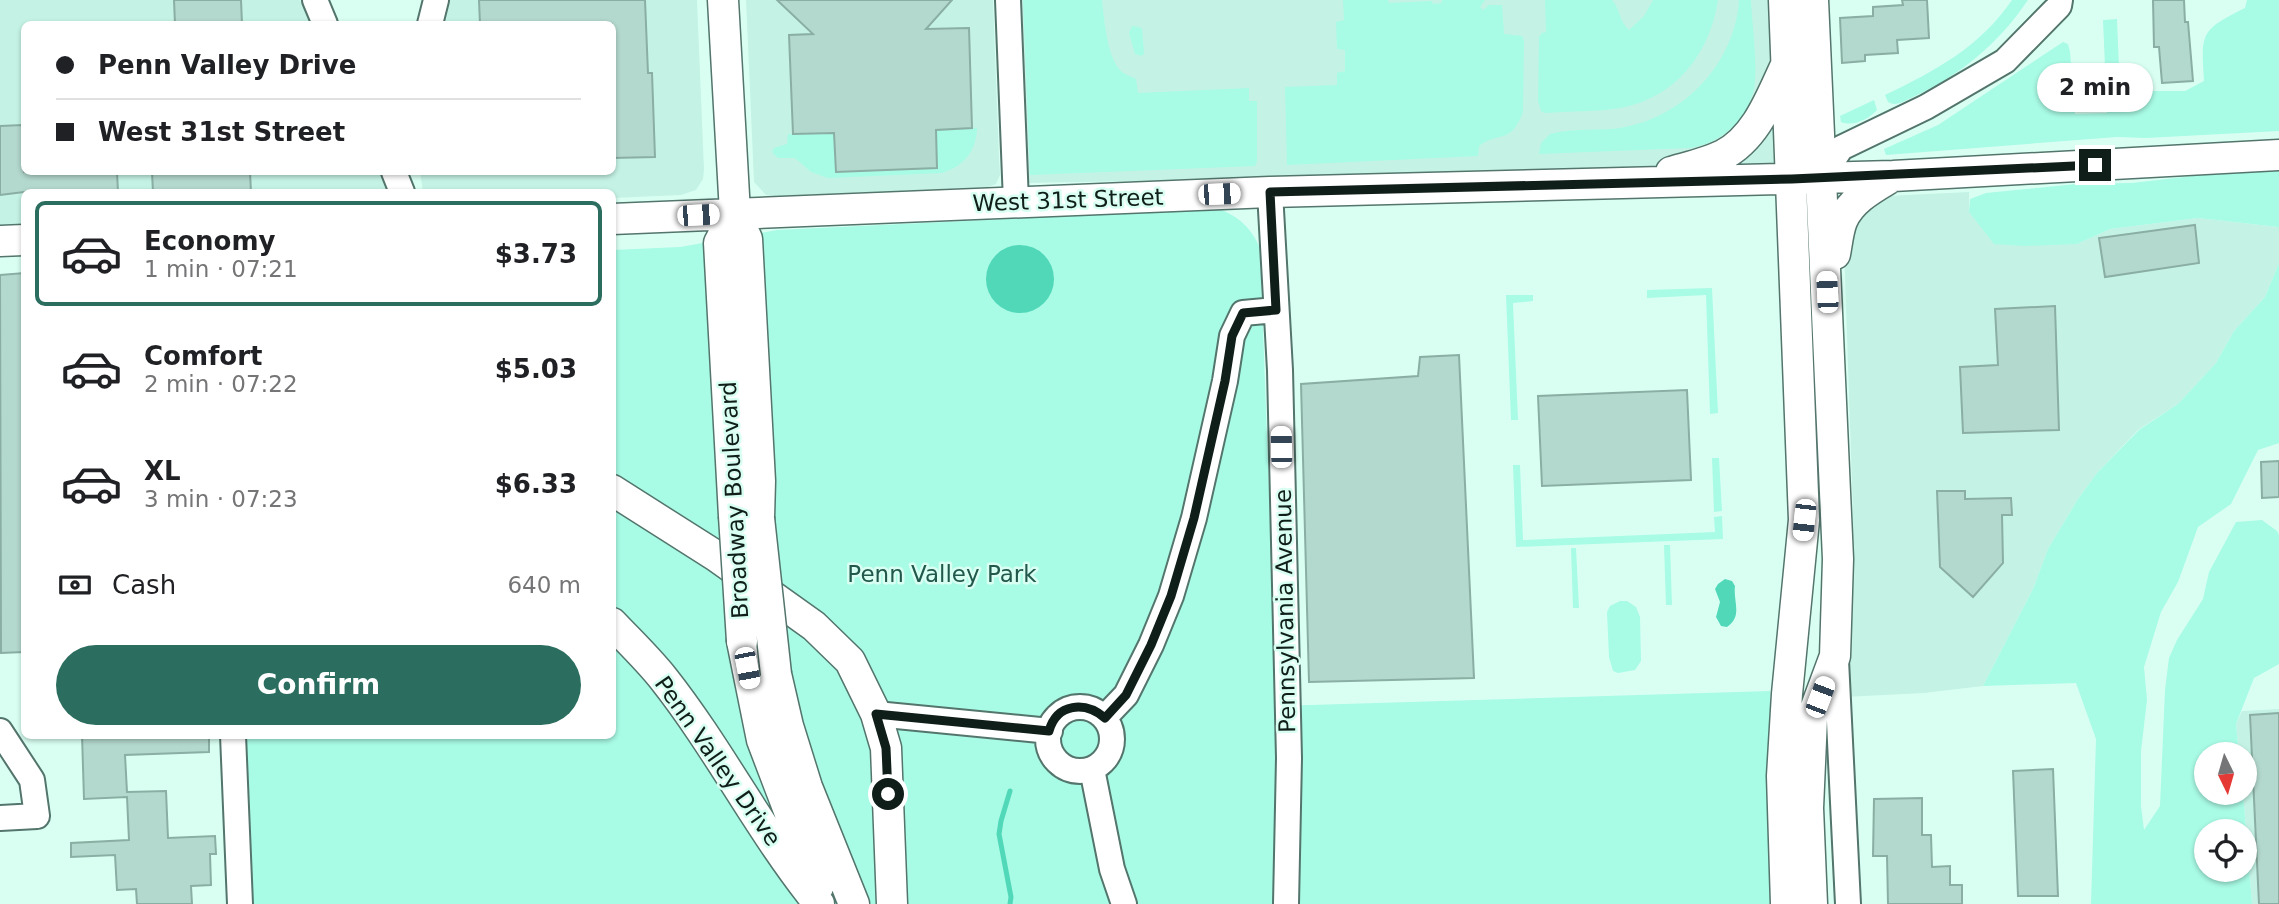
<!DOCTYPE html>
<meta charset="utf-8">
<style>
:root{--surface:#fff;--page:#f2f2f2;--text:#202124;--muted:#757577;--line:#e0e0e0;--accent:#2b6d5e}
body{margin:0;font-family:"DejaVu Sans",sans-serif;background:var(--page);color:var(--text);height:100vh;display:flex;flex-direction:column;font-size:26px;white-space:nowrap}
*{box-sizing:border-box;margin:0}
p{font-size:23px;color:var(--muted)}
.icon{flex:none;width:38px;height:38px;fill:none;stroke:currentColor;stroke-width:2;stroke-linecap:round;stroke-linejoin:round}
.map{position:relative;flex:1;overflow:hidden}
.sheet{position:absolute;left:21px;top:189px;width:595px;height:550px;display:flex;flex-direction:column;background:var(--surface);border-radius:10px;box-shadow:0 2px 5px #0004}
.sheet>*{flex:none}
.hud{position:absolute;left:21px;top:21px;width:595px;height:154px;border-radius:10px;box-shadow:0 2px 5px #0004;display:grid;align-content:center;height:154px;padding:0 35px;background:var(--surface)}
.needle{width:46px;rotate:175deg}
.tools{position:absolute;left:2194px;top:742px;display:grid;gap:14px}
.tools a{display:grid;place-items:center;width:63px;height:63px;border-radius:50%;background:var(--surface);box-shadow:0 2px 5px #0004;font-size:35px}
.end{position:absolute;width:32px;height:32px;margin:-16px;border:9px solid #101e1a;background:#fff;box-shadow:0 0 0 4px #fff}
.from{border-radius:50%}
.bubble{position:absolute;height:49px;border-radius:24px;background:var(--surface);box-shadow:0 2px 5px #0004;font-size:23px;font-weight:700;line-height:49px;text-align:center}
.car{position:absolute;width:21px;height:42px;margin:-21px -10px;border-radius:9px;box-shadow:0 0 5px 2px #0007;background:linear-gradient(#fff 24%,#345 0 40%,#fff 0 76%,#345 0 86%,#fff 0)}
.hud b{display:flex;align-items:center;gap:24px;height:66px;font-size:26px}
.hud b+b{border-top:2px solid var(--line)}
.hud i{width:18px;height:18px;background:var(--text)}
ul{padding:12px 0 0;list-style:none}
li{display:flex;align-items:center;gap:21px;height:105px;margin:0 14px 10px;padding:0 21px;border:4px solid transparent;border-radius:10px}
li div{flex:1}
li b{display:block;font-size:26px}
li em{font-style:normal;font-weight:700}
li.on{border-color:var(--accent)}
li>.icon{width:63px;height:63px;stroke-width:1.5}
.pay{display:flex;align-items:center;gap:18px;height:77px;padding:0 35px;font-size:26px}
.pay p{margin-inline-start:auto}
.button{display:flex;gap:14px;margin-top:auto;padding:14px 35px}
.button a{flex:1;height:80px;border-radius:42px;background:var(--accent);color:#fff;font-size:28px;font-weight:700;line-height:80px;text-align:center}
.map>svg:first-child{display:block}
</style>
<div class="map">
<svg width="2279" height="904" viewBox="0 0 2279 904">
<rect width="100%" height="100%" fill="#d9fff3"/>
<path fill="#c4f3e5" d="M0,0H300L312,24H24V172H383L393,192H24V225L0,226Z
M447,0H697L704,170L703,179L696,190L681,195L613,198L612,192H423L420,172H612V24H442Z
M746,0H993L999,159L1000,175L996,184L988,187L775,196L766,195L754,182Z
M1016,0H1774L1781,169L1024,183Z
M1969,192V212L2077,244L2110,229L2198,218L2279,227V263L2265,297L2234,331L2216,363L2178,404L2138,430L2097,473L2078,499L2048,549L2033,589L1983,686L1924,693L1845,697L1851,611L1853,514L1844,248L1851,221L1885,196Z
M2279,709V904H2252L2243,793H2245V754H2239L2236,724L2242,711Z"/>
<path fill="#a8fbe5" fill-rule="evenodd" d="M1023,0H1102C1104,18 1107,58 1121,71C1125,75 1131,76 1136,79L1138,93L1249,88V101H1257V161L1255,166L1030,175Z
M1343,0H1388L1389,3L1432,1L1433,4L1442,3V0H1485L1480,7L1483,10L1489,5H1502L1504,34L1522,36L1524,41L1523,112C1511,145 1499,131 1479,146L1478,156L1287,165L1285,87L1337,85V73L1345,71V50L1337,49L1336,22L1344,20Z
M1545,0H1612C1621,10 1618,20 1629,30L1644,16L1653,0H1718C1710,53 1676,98 1620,108C1596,112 1570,111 1545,113L1541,111L1538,101L1539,37L1542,33L1546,32Z
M1739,0H1751C1752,26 1758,64 1754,88C1748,120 1720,144 1689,148L1539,154L1541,143L1550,134C1574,127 1601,132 1625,127C1686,115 1735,62 1739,0Z
M2012,0H2028C1998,44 1961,75 1913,97C1904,101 1896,107 1888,102L1885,95C1935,71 1980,47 2012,0Z
M2247,0H2279V131L2146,138L2117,137L1886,155L1884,149L1938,125L2063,42L2068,44L2070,52L2075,114L2107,113L2103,20L2117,19L2120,92L2125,91H2185L2204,81C2201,33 2200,30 2245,8Z
M1132,26L1139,27L1142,29L1144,53L1142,56L1135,54L1129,33Z
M1874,100L1877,110C1869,119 1853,127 1841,122L1840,116Z
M977,128C976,152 964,166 942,173L828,178L811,172L795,158H778L772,152L774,148L787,144L788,134L834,133L836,172L937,168L936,130Z
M2279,171V227L2198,218L2110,229L2077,244L2024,246L1994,244L1969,212L1970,199L1986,193L2076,184L2132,183L2201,175Z
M1218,209C1239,216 1251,228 1260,248L1277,706L1770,691L1776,904H251L244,735H612L613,250L680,247L777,230Z
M2279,263V443L2258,450L2231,504L2198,527L2178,582L2161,612L2144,667L2147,700L2141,751V806L2144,830L2160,806L2165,690L2169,658L2177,640L2203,599L2209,572L2236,522L2262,520L2277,531L2279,535V664L2254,678L2236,724L2239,754H2207V793H2243L2252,904H2091L2096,739L2076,683L1983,686L2033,589L2048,549L2078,499L2097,473L2139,430L2178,404L2216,363L2234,331L2265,297ZM2207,831H2245V870H2207Z
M1712,288L1718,413L1710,414L1706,295L1647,298V290Z
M1506,295H1533V301L1513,303L1518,420H1511Z
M1712,458H1719L1722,511L1714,512Z
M1513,465H1520L1523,540L1715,532L1714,517L1722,516L1723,539L1516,547Z
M1664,545H1670L1672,605H1666Z
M1571,548H1576L1579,608H1573Z
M1620,601H1627L1636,607L1640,617L1641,661L1635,670L1618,673L1613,671L1609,657L1607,612L1610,606Z"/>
<path fill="#51d8b9" d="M986 279a34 34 0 1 1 68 0a34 34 0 1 1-68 0Z
M1725,579L1732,581L1735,586C1733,602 1743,616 1727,627L1721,626L1716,617L1720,602L1715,589L1718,584Z"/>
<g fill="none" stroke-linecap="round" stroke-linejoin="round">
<path stroke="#51d8b9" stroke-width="5" d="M1010,904L1011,897L999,834L1001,821L1010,791"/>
</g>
<path fill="#b3d8cd" stroke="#8aaea3" stroke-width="2" d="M174,0H241L242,24H175Z
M479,0H645L648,73H652L655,157L612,158V24H480Z
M777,0H952L926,29L969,28L972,128L936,130L937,168L836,172L834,133L793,134L789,35L813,34Z
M1902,0H1927L1929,38L1897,40L1898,53L1865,55V61L1842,63L1840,18L1873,16V7L1903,5Z
M2153,0H2184L2185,22H2188L2193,81L2162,83L2159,47H2154Z
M22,125L24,172H117L118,192H24L0,195V126Z
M152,172H250L251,192H153Z
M2195,225L2199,263L2105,277L2099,238Z
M24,273V652L1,653L0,275Z
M2055,306L2059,430L1963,433L1960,367L1998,365L1995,309Z
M1459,355L1474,678L1309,682L1301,384L1418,376L1420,357Z
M1687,390L1691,480L1542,486L1538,396Z
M2279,461V497L2262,498L2261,462Z
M1937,491H1965V499L2011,498L2012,515H2002L2003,563L1973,597L1940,567Z
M2279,713V904H2259L2250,715Z
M82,735H209V752L125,755L127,792L166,791L168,838L215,836L216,854H210L211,885L191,886L192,904H137L136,889L117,890L115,855L71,857V843L129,840L127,797L84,799Z
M2053,769L2058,896H2018L2013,771Z
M1922,798V835H1931L1932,867L1950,866V885H1962V904H1888L1887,856H1873L1874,799Z"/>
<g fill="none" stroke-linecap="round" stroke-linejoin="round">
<defs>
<path id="minor" d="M315,0L325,24
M1008,0L1016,202
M430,24L436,0
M394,172L402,192
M1821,178L1841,148L1926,107L2005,61L2059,6L2060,0
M1270,192L1280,370L1289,758L1286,904
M1836,660L1848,904
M1048 739a32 32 0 1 1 64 0a32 32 0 1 1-64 0Z
M876,714L1050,731
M1105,717L1126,695L1151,645L1171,596L1194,518L1225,381L1232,336L1243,313L1276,310
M0,731L32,780L37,816L0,818
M233,735L240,904
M1092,769L1112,869L1124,904"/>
<path id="major" d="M723,0L735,213L747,239L760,481L759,518
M1784,0L1804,520L1787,694L1782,776L1786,904
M1671,172C1688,167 1707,163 1723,155C1756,138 1770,99 1785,67
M612,219L1270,192L1893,176L2279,155
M0,241L24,240
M1835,254C1837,244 1838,231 1842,221C1851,199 1875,187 1893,176
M612,490L716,556L814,626L850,661L876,714L886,748L892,904
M734,516L719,243L735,213
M612,623C629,641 648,659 663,678C720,750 761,833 819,904
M742,641L762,740L818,887
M776,674L788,726L807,787L854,904
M1812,904L1808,808L1812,718L1835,656L1838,559L1813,0"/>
</defs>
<use href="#minor" stroke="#53756c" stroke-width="28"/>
<use href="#major" stroke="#53756c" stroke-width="33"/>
<use href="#minor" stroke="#fff" stroke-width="24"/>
<use href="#major" stroke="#fff" stroke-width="30"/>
<defs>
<path id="major-bridge" d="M734,516L742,641
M759,518L776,674"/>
</defs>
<use href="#major-bridge" stroke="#53756c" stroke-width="33" stroke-linecap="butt"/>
<use href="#major-bridge" stroke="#fff" stroke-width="30"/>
</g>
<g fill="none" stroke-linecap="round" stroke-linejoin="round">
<path stroke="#101e1a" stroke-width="9" d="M888,794L886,748L876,714L1049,731C1057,703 1085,701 1105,718L1126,695L1151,645L1171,596L1194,518L1225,381L1232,336L1243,313L1276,310L1270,192L1792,179L2095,165"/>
</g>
<g text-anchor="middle" stroke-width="5" stroke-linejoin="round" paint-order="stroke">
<g font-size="23" fill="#101e1a" stroke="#d9fff3">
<text transform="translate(1068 200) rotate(-2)" y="8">West 31st Street</text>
<text transform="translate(734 500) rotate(-93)" y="8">Broadway Boulevard</text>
<text transform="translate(1285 611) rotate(-91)" y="8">Pennsylvania Avenue</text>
<text transform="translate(718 761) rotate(55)" y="8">Penn Valley Drive</text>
</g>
<g font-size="23" fill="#21584b" stroke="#d9fff3">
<text x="942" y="582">Penn Valley Park</text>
</g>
</g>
</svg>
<div class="tools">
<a><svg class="needle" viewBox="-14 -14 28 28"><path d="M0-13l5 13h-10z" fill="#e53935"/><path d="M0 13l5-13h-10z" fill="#757577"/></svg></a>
<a><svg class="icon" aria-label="locate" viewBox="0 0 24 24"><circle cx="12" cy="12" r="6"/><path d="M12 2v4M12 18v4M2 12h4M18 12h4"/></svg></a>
</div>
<i class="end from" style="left:888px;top:794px"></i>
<i class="end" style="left:2095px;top:165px"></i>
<div class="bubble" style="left:2037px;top:63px;width:116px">2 min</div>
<i class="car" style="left:1219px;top:194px;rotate:88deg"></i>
<i class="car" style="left:698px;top:215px;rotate:87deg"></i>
<i class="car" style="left:1827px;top:292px;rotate:357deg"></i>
<i class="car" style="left:1281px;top:447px;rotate:359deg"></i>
<i class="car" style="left:1804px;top:520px;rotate:186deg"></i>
<i class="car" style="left:747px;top:668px;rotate:169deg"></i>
<i class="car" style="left:1820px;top:697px;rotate:21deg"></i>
<div class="hud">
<b><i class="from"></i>Penn Valley Drive</b>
<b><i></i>West 31st Street</b>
</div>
<section class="sheet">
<ul>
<li class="on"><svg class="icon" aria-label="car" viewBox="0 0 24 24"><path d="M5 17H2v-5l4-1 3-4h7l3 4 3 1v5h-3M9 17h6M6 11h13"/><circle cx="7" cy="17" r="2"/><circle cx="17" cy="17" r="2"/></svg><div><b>Economy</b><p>1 min · 07:21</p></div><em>$3.73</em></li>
<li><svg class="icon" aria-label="car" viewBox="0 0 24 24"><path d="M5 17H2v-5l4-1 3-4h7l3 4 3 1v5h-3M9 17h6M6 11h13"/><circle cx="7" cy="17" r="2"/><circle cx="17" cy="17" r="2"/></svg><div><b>Comfort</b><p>2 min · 07:22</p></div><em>$5.03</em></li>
<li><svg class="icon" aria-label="car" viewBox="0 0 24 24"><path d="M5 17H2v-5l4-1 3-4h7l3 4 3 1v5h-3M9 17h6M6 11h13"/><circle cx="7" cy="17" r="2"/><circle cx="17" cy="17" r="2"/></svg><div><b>XL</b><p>3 min · 07:23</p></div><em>$6.33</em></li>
</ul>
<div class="pay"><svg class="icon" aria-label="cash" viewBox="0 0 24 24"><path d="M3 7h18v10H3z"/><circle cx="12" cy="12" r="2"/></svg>Cash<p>640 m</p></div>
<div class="button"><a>Confirm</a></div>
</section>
</div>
